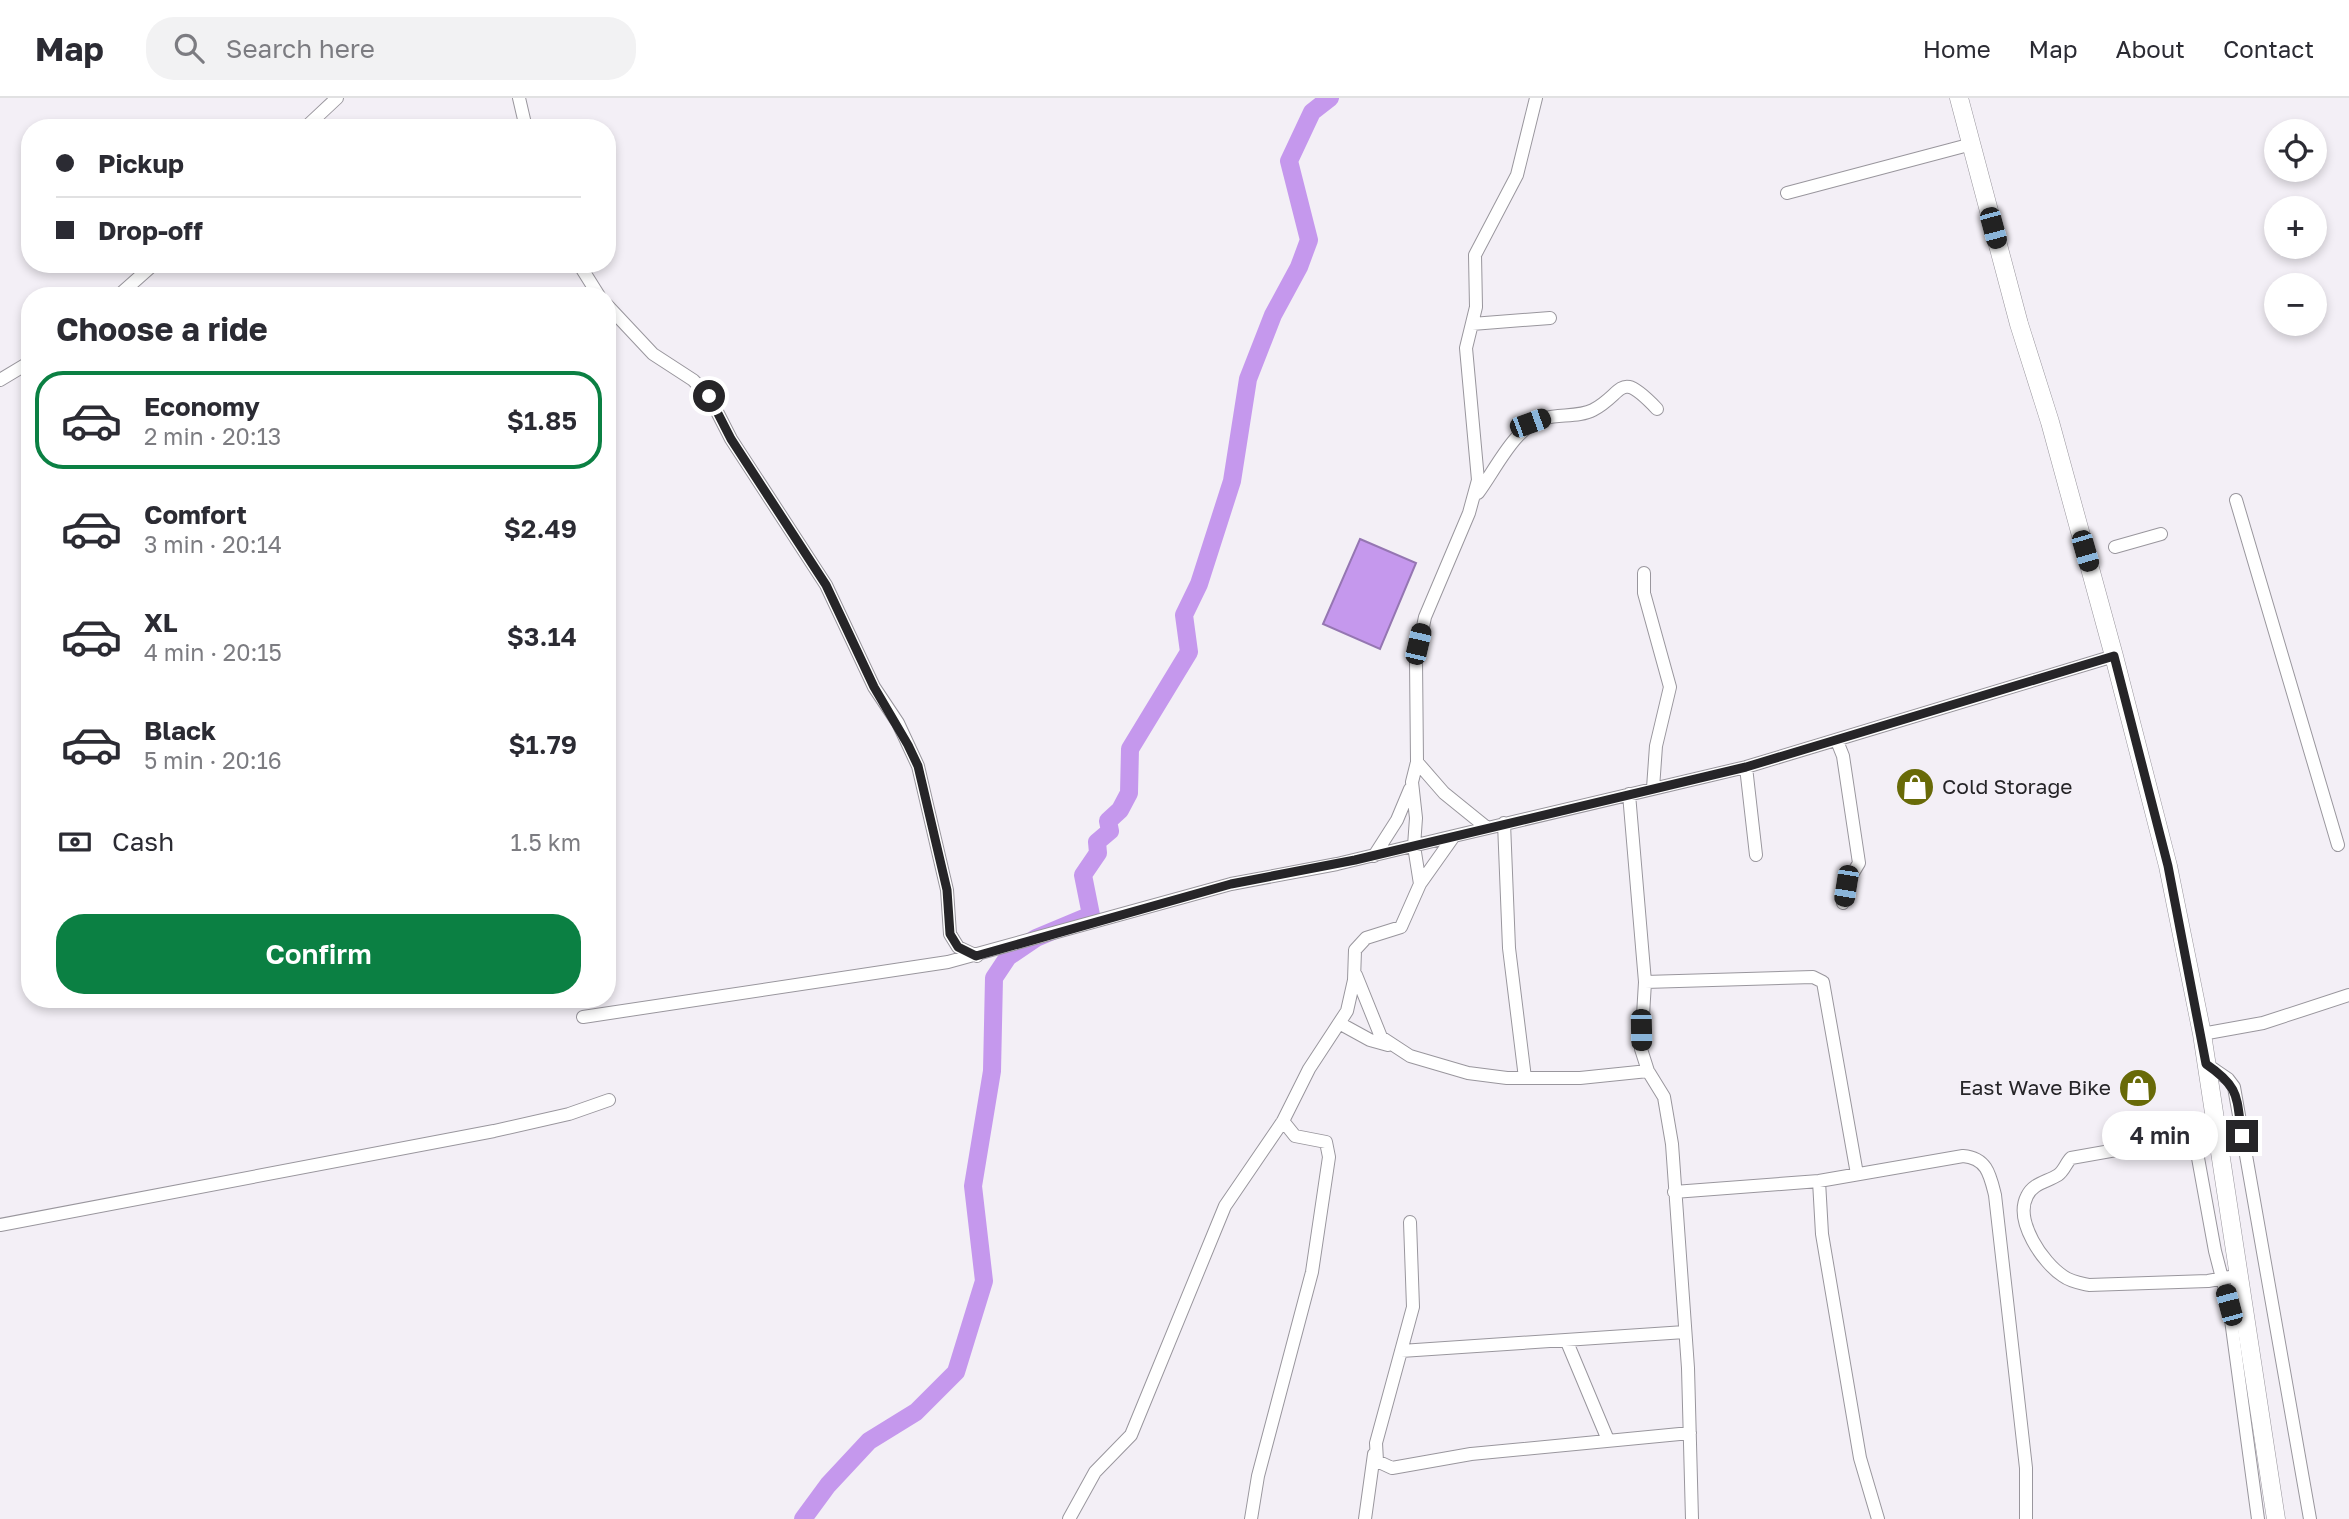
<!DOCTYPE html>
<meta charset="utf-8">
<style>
:root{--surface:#fff;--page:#f2f2f3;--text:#2b2b33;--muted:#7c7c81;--line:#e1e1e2;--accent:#0b8043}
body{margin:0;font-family:"Golos Text",sans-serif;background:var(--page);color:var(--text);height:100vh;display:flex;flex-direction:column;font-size:26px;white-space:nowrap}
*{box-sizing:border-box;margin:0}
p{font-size:23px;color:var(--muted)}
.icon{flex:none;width:38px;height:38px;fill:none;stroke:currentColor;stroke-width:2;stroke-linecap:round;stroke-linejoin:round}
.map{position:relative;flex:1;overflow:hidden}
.side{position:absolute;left:21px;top:189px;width:595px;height:721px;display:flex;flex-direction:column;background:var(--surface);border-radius:28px;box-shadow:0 4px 10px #0003}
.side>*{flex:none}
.guide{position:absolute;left:21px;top:21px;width:595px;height:154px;border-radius:28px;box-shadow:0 4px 10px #0003;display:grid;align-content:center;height:154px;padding:0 35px;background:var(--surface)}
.fabs{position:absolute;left:2264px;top:21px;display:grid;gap:14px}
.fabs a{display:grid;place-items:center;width:63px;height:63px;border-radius:50%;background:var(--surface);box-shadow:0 4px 10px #0003;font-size:35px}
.end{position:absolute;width:32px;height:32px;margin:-16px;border:9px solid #262528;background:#fff;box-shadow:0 0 0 4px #fff}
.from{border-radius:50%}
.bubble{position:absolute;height:49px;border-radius:24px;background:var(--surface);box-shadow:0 4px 10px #0003;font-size:23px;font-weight:600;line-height:49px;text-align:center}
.car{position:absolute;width:21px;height:42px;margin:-21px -10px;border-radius:9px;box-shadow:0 0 5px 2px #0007;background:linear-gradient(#222 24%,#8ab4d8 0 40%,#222 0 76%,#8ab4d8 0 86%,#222 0)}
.guide b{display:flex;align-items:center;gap:24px;height:66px;font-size:26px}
.guide b+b{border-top:2px solid var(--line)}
.guide i{width:18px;height:18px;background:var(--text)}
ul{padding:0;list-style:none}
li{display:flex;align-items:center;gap:21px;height:98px;margin:0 14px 10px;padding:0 21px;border:4px solid transparent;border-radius:28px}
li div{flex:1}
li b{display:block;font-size:26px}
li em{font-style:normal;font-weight:600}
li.active{border-color:var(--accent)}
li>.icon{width:63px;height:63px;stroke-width:1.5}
h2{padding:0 35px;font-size:32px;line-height:84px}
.pay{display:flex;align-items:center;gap:18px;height:77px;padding:0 35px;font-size:26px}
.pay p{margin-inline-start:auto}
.action{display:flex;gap:14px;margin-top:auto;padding:14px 35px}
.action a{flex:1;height:80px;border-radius:28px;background:var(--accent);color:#fff;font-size:28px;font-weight:600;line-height:80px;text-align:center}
header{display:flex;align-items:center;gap:42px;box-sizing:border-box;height:98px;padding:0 35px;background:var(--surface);border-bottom:2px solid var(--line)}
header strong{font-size:33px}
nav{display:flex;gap:38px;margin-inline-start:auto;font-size:24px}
.search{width:490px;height:63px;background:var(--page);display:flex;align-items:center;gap:18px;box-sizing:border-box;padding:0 24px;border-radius:28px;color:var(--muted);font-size:26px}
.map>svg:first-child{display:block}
</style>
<header>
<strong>Map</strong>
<div class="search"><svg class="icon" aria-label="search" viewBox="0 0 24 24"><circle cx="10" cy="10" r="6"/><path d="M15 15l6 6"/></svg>Search here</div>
<nav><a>Home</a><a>Map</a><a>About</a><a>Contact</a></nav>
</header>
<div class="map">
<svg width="2349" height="1421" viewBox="0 0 2349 1421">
<rect width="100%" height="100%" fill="#f3eff6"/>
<path fill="#c598ed" stroke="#9576b2" stroke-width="2" d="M1360,441L1416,465L1380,551L1323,526Z"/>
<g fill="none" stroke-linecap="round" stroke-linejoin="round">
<path stroke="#c598ed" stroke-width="18" d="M803,1421L828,1387L869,1343L916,1314L956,1274L984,1183L973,1088L992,973L994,880L1008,859L1036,840L1091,817L1083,777L1098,755L1097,744L1110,733L1108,723L1120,712L1129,695L1130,651L1189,554L1184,517L1199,486L1232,383L1248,281L1273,217L1299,169L1309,142L1289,63L1312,14L1330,0"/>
<defs>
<path id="minor" d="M519,0L526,30
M305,30L337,0
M1787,95L1972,46
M579,166L599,198
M118,198L154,166
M607,207L653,256L693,282L709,298L731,341L826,487L874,589L898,625L918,668L947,792L950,836L958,849L977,858
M1472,226L1550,220
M0,282L30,264
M1478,395C1496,371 1515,328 1545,320C1559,316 1580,319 1593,312C1625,295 1618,270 1657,311
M2236,402L2338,747
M2115,449L2161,436
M1644,475V495L1670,589L1656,648L1653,690
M1837,643L1843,658L1859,765L1845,788L1843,805
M1417,664L1412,684L1416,720L1414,748L1420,786
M1746,669L1756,757
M1629,696L1645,884L1641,951L1648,973L1664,999L1672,1046L1688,1270L1692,1421
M1504,725L1509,850L1525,980
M1486,729L1444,695L1417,664L1416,562L1425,519L1469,415L1478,382L1466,250L1476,209L1475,157L1517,77L1536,0
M1374,758L1397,722L1410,691
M1356,877L1381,939L1410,958L1468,975L1507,980H1580L1648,973
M1645,884L1813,879L1823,884L1857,1076
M583,919L948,864L1231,786L1337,766L1454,738
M1339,925L1370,942L1388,947
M2202,936L2263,925L2349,897
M2206,966L2228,981L2234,989L2310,1421
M2218,1034L2071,1060C2066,1065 2064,1073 2058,1077C2047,1084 2033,1085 2027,1098C2014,1123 2043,1165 2063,1178C2071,1184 2080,1185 2089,1187L2208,1183L2241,1177
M2194,1038L2215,1153L2229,1207L2258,1421
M1819,1083L1822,1136L1860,1360L1878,1421
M1674,1094L1819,1083L1963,1058C1987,1060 1990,1077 1995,1097L2026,1370V1421
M1410,1124L1413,1209L1376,1345L1377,1363L1392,1370L1471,1356L1690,1335
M0,1127L494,1033L569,1016L609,1002
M1567,1244L1608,1342
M1401,1253L1685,1234
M1069,1421L1095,1374L1131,1337L1225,1108L1283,1023L1309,971L1347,913L1354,882L1355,852L1366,840L1401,829L1420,786L1454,738L1746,669L2114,558
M1251,1421L1258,1378L1312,1174L1329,1059L1326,1044L1295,1038L1283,1023
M1365,1421L1374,1356"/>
<path id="secondary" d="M1959,0L2019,226L2050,324L2114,558L2168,768L2202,936L2276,1421"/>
</defs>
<use href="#minor" stroke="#99969d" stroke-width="14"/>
<use href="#secondary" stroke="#99969d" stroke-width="19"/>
<use href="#minor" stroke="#fff" stroke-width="12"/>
<use href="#secondary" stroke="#fff" stroke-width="18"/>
</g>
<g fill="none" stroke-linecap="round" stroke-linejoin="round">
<path stroke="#262528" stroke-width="9" d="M709,298L731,341L826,487L874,589L908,647L918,668L947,792L950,836L958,849L976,858L1231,786L1355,762L1746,669L2114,558L2168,768L2206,966C2241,990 2236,999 2242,1038"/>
</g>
<defs>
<symbol id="shop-disc" viewBox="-11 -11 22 22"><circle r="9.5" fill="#686a08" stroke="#f3eff6"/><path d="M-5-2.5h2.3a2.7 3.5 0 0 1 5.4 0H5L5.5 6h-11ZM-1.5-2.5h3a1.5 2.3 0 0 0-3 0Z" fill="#fff"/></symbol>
</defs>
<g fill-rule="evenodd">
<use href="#shop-disc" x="1893" y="667" width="44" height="44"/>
<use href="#shop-disc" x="2116" y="968" width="44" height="44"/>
</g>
<g text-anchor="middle" stroke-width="5" stroke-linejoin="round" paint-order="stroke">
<g font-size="21" fill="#262528" stroke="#f3eff6" text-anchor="start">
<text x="1942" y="696">Cold Storage</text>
<text x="2111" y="997" text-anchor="end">East Wave Bike</text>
</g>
</g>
</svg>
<div class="fabs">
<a><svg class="icon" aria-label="locate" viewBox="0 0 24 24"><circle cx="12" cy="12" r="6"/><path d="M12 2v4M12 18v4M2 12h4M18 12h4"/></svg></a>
<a>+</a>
<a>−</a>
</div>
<i class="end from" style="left:709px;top:298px"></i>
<i class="end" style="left:2242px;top:1038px"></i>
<div class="bubble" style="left:2102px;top:1013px;width:116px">4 min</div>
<i class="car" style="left:1993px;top:130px;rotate:165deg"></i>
<i class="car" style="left:1530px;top:325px;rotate:70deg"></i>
<i class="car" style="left:2085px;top:453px;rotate:164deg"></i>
<i class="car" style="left:1418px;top:546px;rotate:13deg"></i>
<i class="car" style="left:1846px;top:788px;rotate:189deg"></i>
<i class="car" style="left:1641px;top:932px;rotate:179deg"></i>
<i class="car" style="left:2229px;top:1207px;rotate:345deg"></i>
<div class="guide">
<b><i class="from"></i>Pickup</b>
<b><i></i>Drop-off</b>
</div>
<section class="side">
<h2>Choose a ride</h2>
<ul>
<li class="active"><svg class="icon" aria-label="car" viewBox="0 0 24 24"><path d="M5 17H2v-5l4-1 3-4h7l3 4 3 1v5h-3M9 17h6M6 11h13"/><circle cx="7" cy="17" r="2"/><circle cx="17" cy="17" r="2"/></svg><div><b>Economy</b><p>2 min · 20:13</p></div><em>$1.85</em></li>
<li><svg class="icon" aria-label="car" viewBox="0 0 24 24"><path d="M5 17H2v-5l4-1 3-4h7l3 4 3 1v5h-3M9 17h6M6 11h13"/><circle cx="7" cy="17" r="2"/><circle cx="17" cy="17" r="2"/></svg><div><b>Comfort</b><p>3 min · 20:14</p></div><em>$2.49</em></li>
<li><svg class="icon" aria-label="car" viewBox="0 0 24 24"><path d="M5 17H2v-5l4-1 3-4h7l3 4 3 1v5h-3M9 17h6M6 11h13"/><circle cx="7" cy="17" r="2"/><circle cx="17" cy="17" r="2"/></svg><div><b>XL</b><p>4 min · 20:15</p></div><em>$3.14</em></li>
<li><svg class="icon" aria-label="car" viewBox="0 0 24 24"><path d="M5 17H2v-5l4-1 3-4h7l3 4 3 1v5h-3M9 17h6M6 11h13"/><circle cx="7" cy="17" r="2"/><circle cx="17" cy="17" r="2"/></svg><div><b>Black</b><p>5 min · 20:16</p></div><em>$1.79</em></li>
</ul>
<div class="pay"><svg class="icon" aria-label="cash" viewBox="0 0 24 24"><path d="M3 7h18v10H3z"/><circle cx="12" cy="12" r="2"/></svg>Cash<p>1.5 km</p></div>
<div class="action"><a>Confirm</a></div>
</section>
</div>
